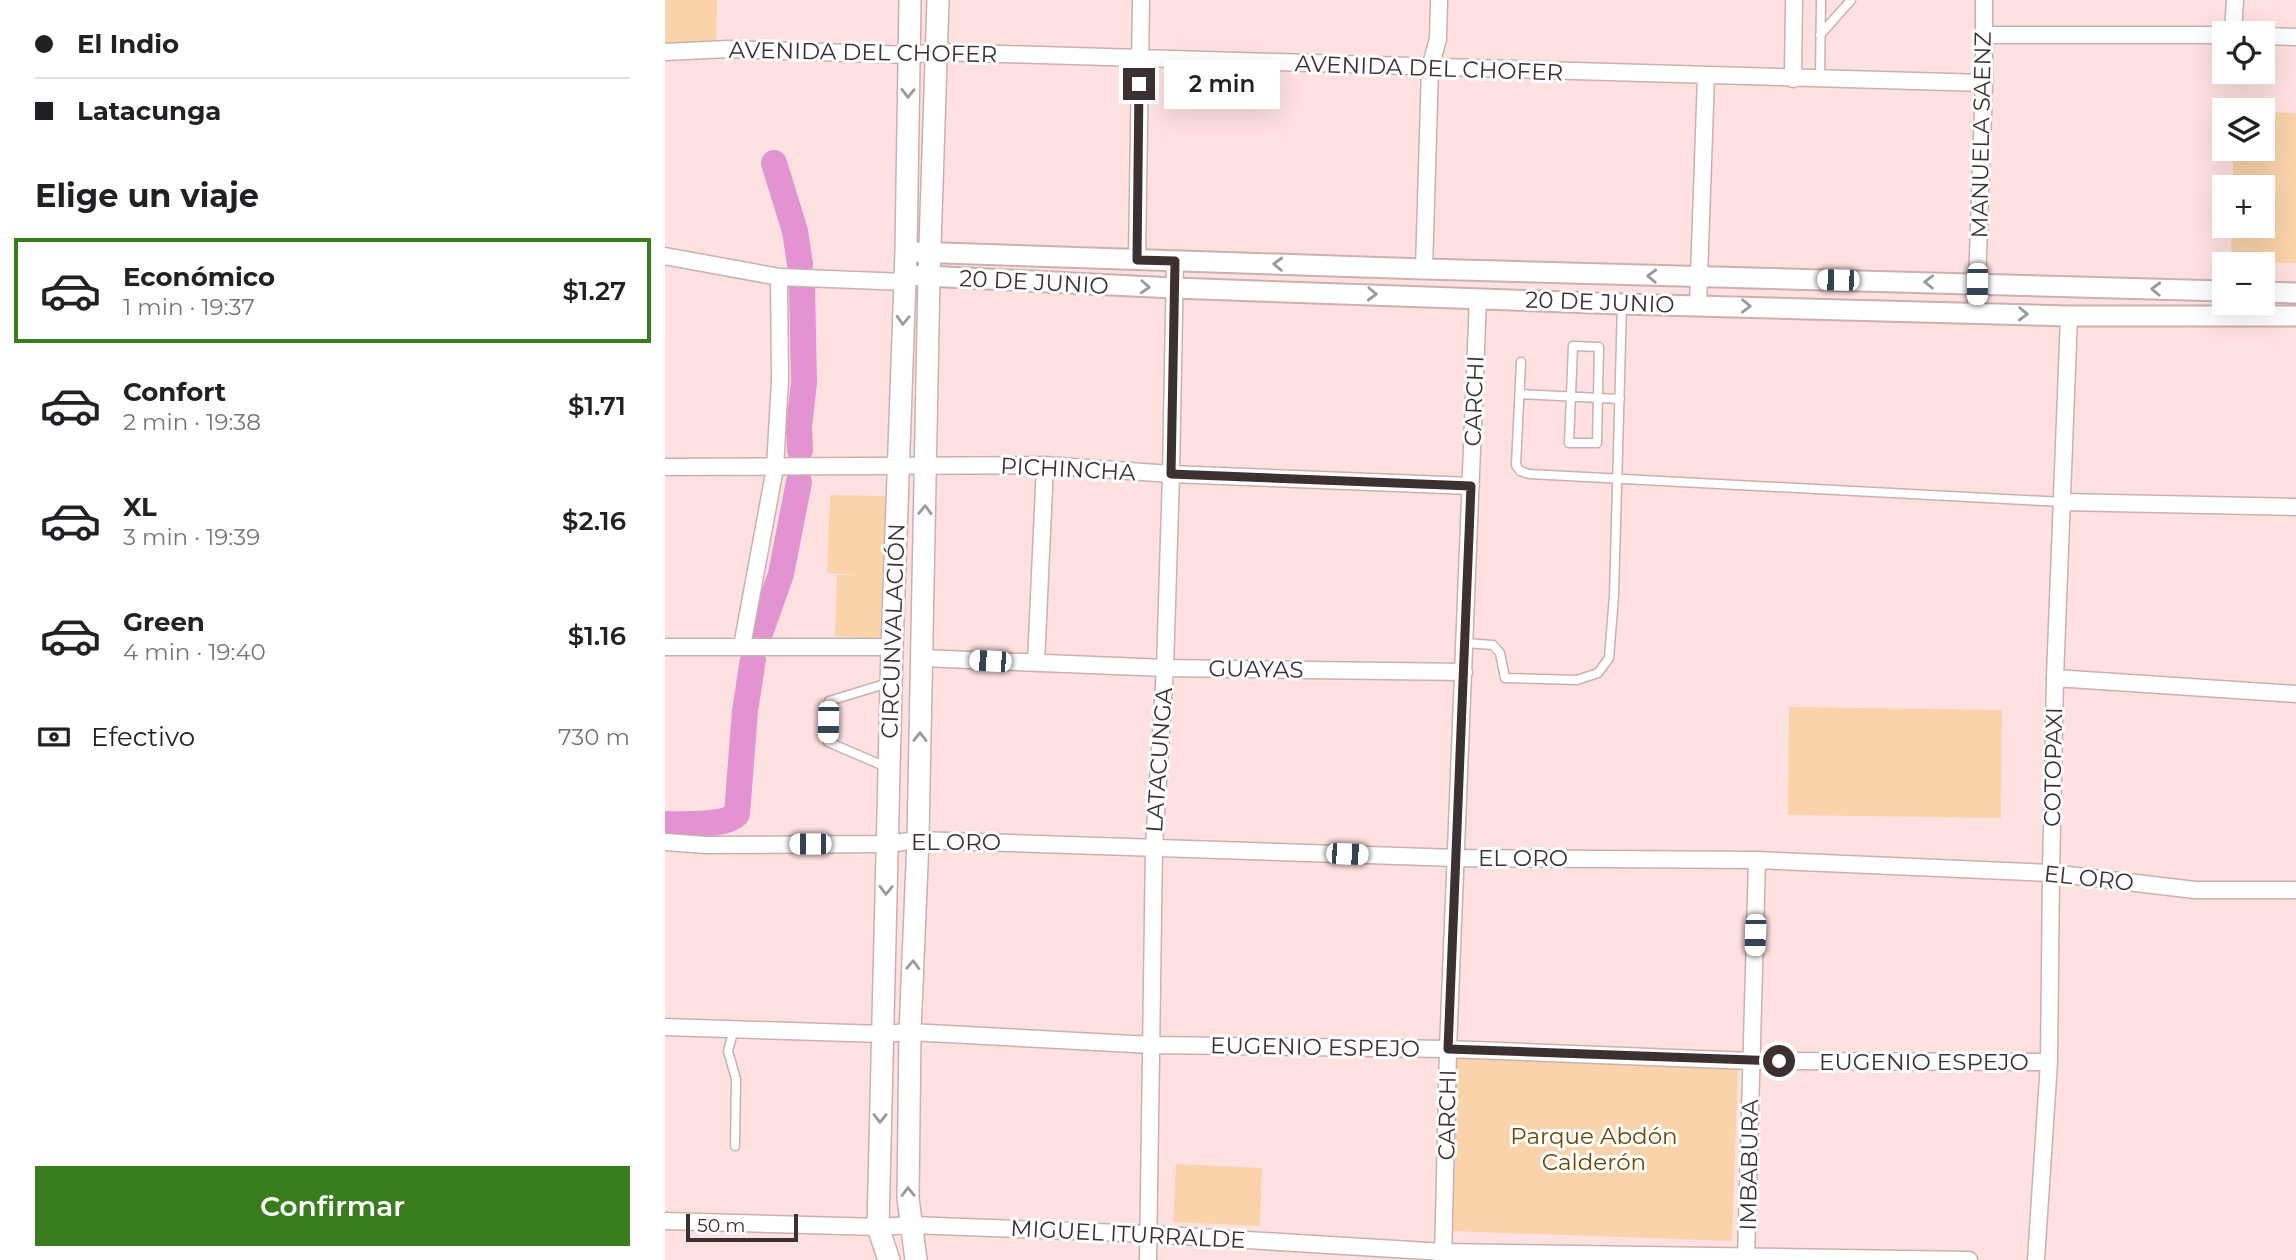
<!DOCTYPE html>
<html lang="es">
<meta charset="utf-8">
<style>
:root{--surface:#fff;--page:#f6f6f6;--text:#202124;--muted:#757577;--line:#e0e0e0;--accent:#397c1c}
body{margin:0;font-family:Montserrat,sans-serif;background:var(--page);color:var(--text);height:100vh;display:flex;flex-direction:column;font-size:26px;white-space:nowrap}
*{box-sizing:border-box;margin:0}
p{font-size:23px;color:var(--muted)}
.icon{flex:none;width:38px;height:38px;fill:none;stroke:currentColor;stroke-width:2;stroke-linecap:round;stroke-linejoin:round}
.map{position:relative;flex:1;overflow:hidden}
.details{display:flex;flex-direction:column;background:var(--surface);width:665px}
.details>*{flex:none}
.guide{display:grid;align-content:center;height:154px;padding:0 35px;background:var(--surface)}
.fabs{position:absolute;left:1547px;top:21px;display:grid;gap:14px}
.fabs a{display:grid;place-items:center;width:63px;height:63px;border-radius:0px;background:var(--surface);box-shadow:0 7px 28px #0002;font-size:35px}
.scale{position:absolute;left:21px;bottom:18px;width:112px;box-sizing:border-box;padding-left:7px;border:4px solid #3c3130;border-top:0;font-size:19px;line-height:24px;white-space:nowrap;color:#3c3130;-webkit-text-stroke:5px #fff;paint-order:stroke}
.end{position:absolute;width:32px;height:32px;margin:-16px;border:9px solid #3c3130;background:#fff;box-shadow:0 0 0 4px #fff}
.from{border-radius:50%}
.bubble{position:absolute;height:49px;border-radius:0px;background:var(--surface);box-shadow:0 7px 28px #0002;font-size:23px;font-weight:600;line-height:49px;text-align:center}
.car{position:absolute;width:21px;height:42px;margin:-21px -10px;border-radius:9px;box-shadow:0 0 5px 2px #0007;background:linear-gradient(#fff 24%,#345 0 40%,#fff 0 76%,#345 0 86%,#fff 0)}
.guide b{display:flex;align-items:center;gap:24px;height:66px;font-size:26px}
.guide b+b{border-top:2px solid var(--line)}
.guide i{width:18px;height:18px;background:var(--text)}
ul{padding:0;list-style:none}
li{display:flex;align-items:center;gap:21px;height:105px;margin:0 14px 10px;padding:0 21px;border:4px solid transparent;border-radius:0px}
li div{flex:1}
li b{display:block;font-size:26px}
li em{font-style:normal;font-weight:600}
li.on{border-color:var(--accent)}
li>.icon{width:63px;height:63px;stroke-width:1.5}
h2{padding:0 35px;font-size:32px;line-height:84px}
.pay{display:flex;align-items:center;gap:18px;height:77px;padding:0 35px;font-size:26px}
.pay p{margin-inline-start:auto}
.primary-button{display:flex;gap:14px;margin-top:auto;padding:14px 35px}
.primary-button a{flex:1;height:80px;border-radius:0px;background:var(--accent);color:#fff;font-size:28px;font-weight:600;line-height:80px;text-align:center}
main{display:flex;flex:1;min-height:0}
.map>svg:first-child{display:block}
</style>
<main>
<section class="details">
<div class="guide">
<b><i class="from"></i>El Indio</b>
<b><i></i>Latacunga</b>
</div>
<h2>Elige un viaje</h2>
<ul>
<li class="on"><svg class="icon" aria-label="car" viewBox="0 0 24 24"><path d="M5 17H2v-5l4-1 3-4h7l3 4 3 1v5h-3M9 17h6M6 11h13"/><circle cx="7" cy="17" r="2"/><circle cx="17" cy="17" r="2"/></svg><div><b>Económico</b><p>1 min · 19:37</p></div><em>$1.27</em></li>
<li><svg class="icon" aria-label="car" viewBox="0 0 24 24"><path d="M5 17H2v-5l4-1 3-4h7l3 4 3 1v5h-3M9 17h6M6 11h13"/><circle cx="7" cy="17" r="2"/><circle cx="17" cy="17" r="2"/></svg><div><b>Confort</b><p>2 min · 19:38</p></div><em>$1.71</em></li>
<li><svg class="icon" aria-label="car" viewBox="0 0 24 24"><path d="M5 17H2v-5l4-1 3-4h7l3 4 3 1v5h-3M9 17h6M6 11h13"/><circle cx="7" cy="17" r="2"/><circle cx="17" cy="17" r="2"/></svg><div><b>XL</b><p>3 min · 19:39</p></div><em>$2.16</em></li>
<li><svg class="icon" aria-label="car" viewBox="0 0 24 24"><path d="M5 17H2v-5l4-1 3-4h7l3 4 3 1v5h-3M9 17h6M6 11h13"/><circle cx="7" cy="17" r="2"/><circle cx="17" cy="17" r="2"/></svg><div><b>Green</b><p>4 min · 19:40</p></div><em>$1.16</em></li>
</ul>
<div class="pay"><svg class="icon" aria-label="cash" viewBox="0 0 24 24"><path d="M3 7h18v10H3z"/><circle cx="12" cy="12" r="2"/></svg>Efectivo<p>730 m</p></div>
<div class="primary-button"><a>Confirmar</a></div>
</section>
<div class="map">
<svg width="1631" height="1260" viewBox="0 0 1631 1260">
<rect width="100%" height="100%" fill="#fee1e0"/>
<path fill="#fad3ab" d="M0,0H52L51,51H0Z
M1598,112L1631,113V263L1566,262L1567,226H1598V187H1568V149H1598Z
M165,495L221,496L215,639L170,636L172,575H192L162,573Z
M1124,707L1337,710L1336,818L1123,815Z
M791,1058L1073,1068L1067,1241L785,1231Z
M511,1164L597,1168L595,1226L508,1222Z"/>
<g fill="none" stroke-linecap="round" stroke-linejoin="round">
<path stroke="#e393d2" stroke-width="26" d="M109,163L130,231L135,264
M135,450L134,427L139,382L137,287
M93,639L116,574L134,482
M0,824C19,824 59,827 72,814L80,711L88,659"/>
<defs>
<path id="service" d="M1155,35L1186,0
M1155,79L1156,0
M908,346L934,347L932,443H904Z
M856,362L851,465L855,471L864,474L1398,502
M855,394L955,399
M800,643L828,645L835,653L840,678L912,680L933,673L944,658L949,596L957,304
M221,767L163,742L164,701L223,683
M69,1029L63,1051L71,1079L70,1146"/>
<path id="minor" d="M1568,33L1570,0
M1319,35H1559
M1598,36L1631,37
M0,52L63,49L244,55L272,52L1319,83
M1128,79L1129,0
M0,256L114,277L240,282
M472,259L476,0
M759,269L765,68L773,39L774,0
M1033,305L1041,76
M1311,312L1319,83V0
M0,467L380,465L506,474L806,486
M1398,502L1631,507
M77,646L110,468L115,380L114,277
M0,647H227
M257,658L500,668L799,672
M371,663L380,465
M1390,678L1631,694
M0,842L41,845L222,844L253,840L792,858L1092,860L1386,873L1530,890H1631
M0,1027L217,1034L245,1032L487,1045L783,1049L1086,1061L1384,1062
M0,1221L213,1227L246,1225L484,1234L779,1252L1304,1260
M483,1260L489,847L500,668L506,474L510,261
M778,1260L783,1049L813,298
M1081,1260L1092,860
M1371,1260L1384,1062L1386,873L1390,678L1404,316"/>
<path id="tertiary" d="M248,252L759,269L1559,291
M240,275L509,288L957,304L1404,316H1631
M1598,292L1631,293"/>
<path id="secondary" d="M224,1260L213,1227L227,647L241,251L245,0
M251,1260L243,1198L245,1032L253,840L264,277L273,0"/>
</defs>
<use href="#service" stroke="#ccb0af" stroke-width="11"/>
<use href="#minor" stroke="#ccb0af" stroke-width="19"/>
<use href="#tertiary" stroke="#ccb0af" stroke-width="23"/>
<use href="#secondary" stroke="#ccb0af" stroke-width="24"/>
<use href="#service" stroke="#fff" stroke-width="8"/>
<use href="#minor" stroke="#fff" stroke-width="16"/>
<use href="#tertiary" stroke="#fff" stroke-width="19"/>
<use href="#secondary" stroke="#fff" stroke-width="21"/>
</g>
<defs><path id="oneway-chevron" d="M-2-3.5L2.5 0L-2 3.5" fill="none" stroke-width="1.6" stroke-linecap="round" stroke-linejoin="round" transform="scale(1.75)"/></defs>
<g stroke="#9e9898">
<use href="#oneway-chevron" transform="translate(243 93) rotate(91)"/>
<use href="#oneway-chevron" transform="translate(613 264) rotate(-178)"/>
<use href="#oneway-chevron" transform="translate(987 276) rotate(-178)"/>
<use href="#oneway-chevron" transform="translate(1264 282) rotate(-179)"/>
<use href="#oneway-chevron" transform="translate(480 287) rotate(3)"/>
<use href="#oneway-chevron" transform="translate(1491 289) rotate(-178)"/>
<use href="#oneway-chevron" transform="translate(707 294) rotate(2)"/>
<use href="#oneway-chevron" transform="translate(1081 306) rotate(1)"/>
<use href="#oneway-chevron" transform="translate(1358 314) rotate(2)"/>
<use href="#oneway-chevron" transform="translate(238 320) rotate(92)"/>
<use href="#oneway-chevron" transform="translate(260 510) rotate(-89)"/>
<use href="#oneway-chevron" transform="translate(255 737) rotate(-89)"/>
<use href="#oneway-chevron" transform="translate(221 890) rotate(91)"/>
<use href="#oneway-chevron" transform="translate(248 965) rotate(-88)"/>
<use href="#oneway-chevron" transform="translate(215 1118) rotate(91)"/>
<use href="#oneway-chevron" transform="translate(243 1192) rotate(-91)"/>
</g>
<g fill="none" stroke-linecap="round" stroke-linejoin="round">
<path stroke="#3c3130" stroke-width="9" d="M474,84L472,260L510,261L506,474L806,486L783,1049L1114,1061"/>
</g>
<g text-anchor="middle" stroke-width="6" stroke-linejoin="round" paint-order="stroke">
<g font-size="23" fill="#3c3130" stroke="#fff">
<text transform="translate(198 52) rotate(1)" y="8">AVENIDA DEL CHOFER</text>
<text transform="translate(764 68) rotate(2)" y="8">AVENIDA DEL CHOFER</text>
<text transform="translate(1316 135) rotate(-89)" y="8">MANUELA SAENZ</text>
<text transform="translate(369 282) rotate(3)" y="8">20 DE JUNIO</text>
<text transform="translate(935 302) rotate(2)" y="8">20 DE JUNIO</text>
<text transform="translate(809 401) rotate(-88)" y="8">CARCHI</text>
<text transform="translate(403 469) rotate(3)" y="8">PICHINCHA</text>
<text transform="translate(228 631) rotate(-88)" y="8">CIRCUNVALACIÓN</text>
<text transform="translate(591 669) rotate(1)" y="8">GUAYAS</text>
<text transform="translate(494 760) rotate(-86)" y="8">LATACUNGA</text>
<text transform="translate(1388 767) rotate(-89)" y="8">COTOPAXI</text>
<text x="291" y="850">EL ORO</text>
<text x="858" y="866">EL ORO</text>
<text transform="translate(1424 878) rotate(6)" y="8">EL ORO</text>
<text transform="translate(650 1047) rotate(1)" y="8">EUGENIO ESPEJO</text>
<text x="1259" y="1070">EUGENIO ESPEJO</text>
<text transform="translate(782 1115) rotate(-89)" y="8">CARCHI</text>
<text transform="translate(1084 1165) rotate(-89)" y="8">IMBABURA</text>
<text transform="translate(463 1234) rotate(3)" y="8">MIGUEL ITURRALDE</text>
</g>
<g font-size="23" fill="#724503" stroke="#fff">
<text x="929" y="1144">Parque Abdón<tspan x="929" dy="26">Calderón</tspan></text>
</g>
</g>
</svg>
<div class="fabs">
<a><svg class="icon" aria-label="locate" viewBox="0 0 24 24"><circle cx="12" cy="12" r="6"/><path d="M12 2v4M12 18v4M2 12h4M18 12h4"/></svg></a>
<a><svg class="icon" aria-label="layers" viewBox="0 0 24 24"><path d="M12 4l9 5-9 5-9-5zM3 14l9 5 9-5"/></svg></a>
<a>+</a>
<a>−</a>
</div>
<div class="scale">50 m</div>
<i class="end from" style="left:1114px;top:1061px"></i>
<i class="end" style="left:474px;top:84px"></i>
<div class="bubble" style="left:499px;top:60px;width:116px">2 min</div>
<i class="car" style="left:1173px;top:280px;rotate:271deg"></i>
<i class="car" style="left:1312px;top:284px;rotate:181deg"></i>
<i class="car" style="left:325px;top:661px;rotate:273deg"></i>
<i class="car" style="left:163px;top:722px;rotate:181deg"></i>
<i class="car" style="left:145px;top:844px;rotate:270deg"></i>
<i class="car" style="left:682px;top:854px;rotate:92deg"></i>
<i class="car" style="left:1090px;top:935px;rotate:182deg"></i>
</div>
</main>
